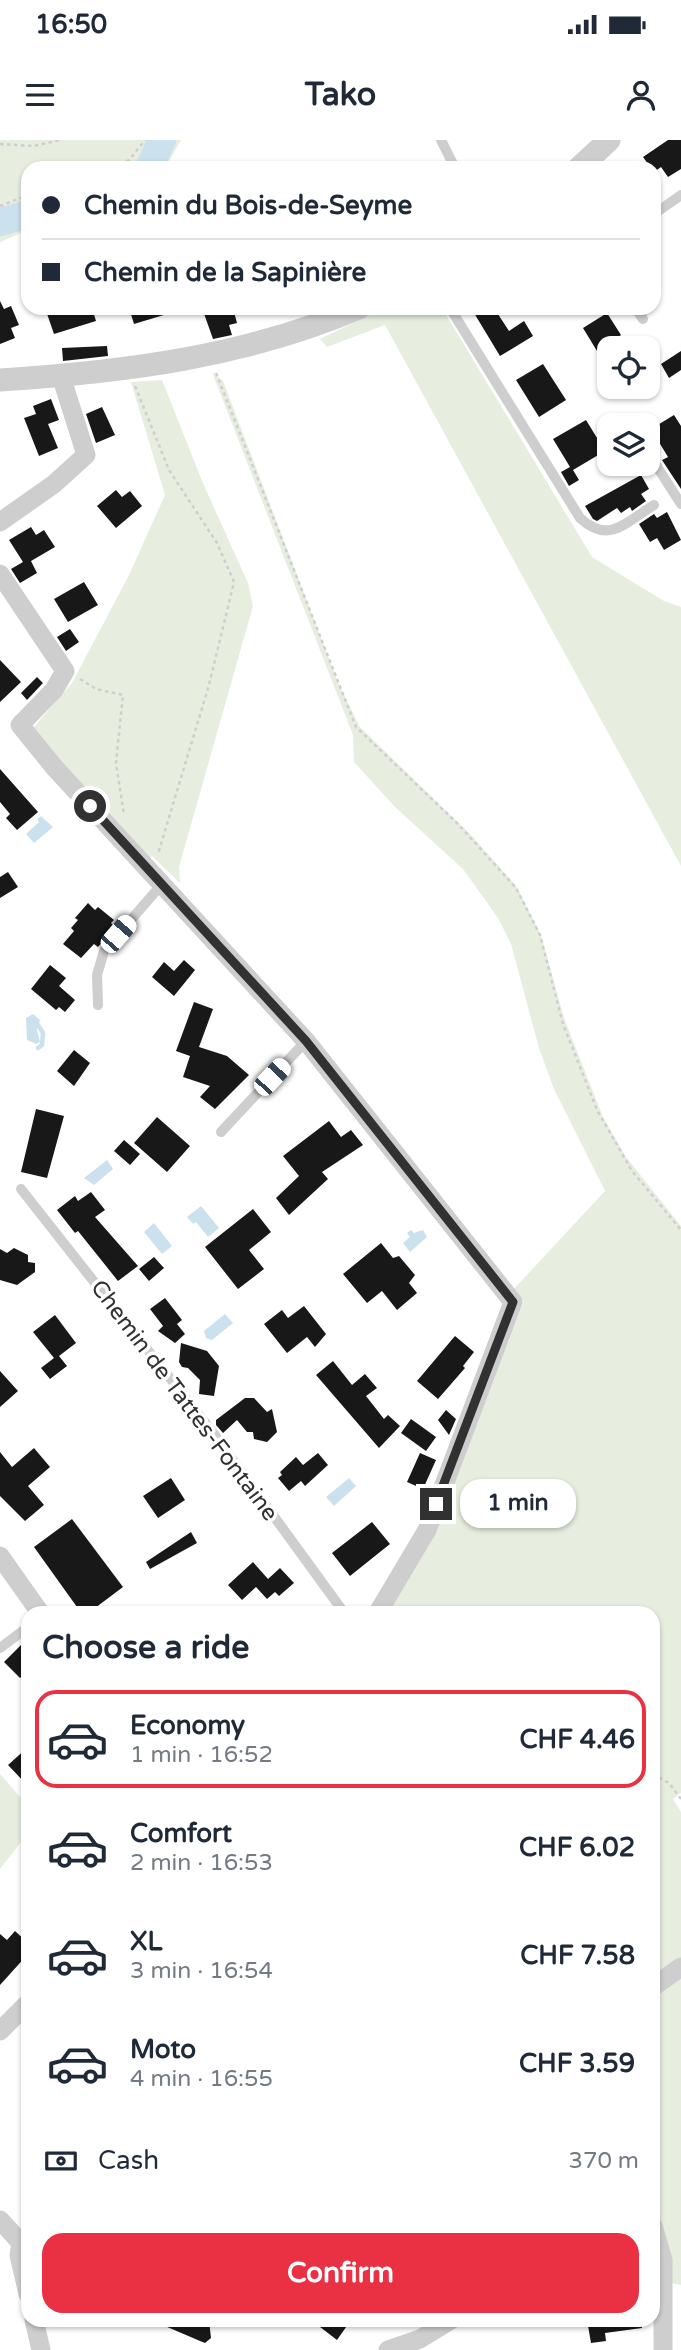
<!DOCTYPE html>
<meta charset="utf-8">
<style>
:root{--surface:#fff;--page:#f6f6f7;--text:#1f2937;--muted:#747a83;--line:#e0e1e3;--accent:#e93143}
body{margin:0;font-family:"Varela Round",sans-serif;background:var(--page);color:var(--text);height:100vh;display:flex;flex-direction:column;font-size:26px;white-space:nowrap}
*{box-sizing:border-box;margin:0}
p{font-size:23px;color:var(--muted)}
.icon{flex:none;width:38px;height:38px;fill:none;stroke:currentColor;stroke-width:2;stroke-linecap:round;stroke-linejoin:round}
.map{position:relative;flex:1;overflow:hidden}
.drawer{position:absolute;left:21px;top:1466px;width:639px;height:721px;display:flex;flex-direction:column;background:var(--surface);border-radius:21px;box-shadow:0 2px 5px #0004}
.drawer>*{flex:none}
.top-card{position:absolute;left:21px;top:21px;width:640px;height:154px;border-radius:21px;box-shadow:0 2px 5px #0004;display:grid;align-content:center;height:154px;padding:0 21px;background:var(--surface)}
.controls{position:absolute;left:597px;top:196px;display:grid;gap:14px}
.controls a{display:grid;place-items:center;width:63px;height:63px;border-radius:14px;background:var(--surface);box-shadow:0 2px 5px #0004;font-size:35px}
.end{position:absolute;width:32px;height:32px;margin:-16px;border:9px solid #313131;background:#fff;box-shadow:0 0 0 4px #fff}
.from{border-radius:50%}
.bubble{position:absolute;height:49px;border-radius:21px;background:var(--surface);box-shadow:0 2px 5px #0004;font-size:23px;font-weight:800;line-height:49px;text-align:center}
.car{position:absolute;width:21px;height:42px;margin:-21px -10px;border-radius:9px;box-shadow:0 0 5px 2px #0007;background:linear-gradient(#fff 24%,#345 0 40%,#fff 0 76%,#345 0 86%,#fff 0)}
.top-card b{display:flex;align-items:center;gap:24px;height:66px;font-size:26px}
.top-card b+b{border-top:2px solid var(--line)}
.top-card i{width:18px;height:18px;background:var(--text)}
ul{padding:0;list-style:none}
li{display:flex;align-items:center;gap:21px;height:98px;margin:0 14px 10px;padding:0 7px;border:4px solid transparent;border-radius:21px}
li div{flex:1}
li b{display:block;font-size:26px}
li em{font-style:normal;font-weight:800}
li.on{border-color:var(--accent)}
li>.icon{width:63px;height:63px;stroke-width:1.5}
h2{padding:0 21px;font-size:32px;line-height:84px}
.pay{display:flex;align-items:center;gap:18px;height:77px;padding:0 21px;font-size:26px}
.pay p{margin-inline-start:auto}
.primary-button{display:flex;gap:14px;margin-top:auto;padding:14px 21px}
.primary-button a{flex:1;height:80px;border-radius:21px;background:var(--accent);color:#fff;font-size:28px;font-weight:800;line-height:80px;text-align:center}
.status{display:flex;justify-content:space-between;align-items:center;height:49px;padding:0 35px;background:var(--surface);direction:ltr}
.status svg{height:19px;fill:currentColor}
header{display:flex;justify-content:space-between;align-items:center;height:91px;padding:0 21px;background:var(--surface);font-size:32px;font-weight:800}
.map>svg:first-child{display:block}
</style>
<div class="status"><b>16:50</b><svg viewBox="0 0 49 12"><path d="M0 12V9h3v3zM5 12V6h3v6zM10 12V3h3v9zM15 12V0h3v12zM26 1h20v11H26zM47 4h2v5h-2z"/></svg></div>
<header><svg class="icon" aria-label="menu" viewBox="0 0 24 24"><path d="M4 6h16M4 12h16M4 18h16"/></svg>Tako<svg class="icon" aria-label="person" viewBox="0 0 24 24"><circle cx="12" cy="8" r="4"/><path d="M4 21q1-7 8-7t8 7"/></svg></header>
<div class="map">
<svg width="681" height="2210" viewBox="0 0 681 2210">
<rect width="100%" height="100%" fill="#fff"/>
<path fill="#e7eedf" d="M0,0H181L165,28H28V90L0,102Z
M384,168H442L592,417L664,461L681,467V726L385,185L327,207L320,199Z
M212,232L223,241L339,545L360,587L470,694L517,747L541,795L564,878L603,977L626,1017L681,1086V1653L673,1659L681,1672V1818L653,1837V1474L385,1473L435,1388L524,1161L512,1151L605,1051L554,949L539,908L511,804L498,778L463,729L395,667L354,622L353,595L346,577Z
M162,240L202,341L248,443L253,466L179,727L180,743L152,716L148,721L59,625L33,588L72,543L129,435L165,355L131,242Z
M0,1634L28,1666V1693L0,1729Z
M681,1836V2145L671,2143L664,2093L653,2069V1857Z"/>
<path fill="#cbe1ed" d="M41,676L53,687L34,703L26,694L39,682L37,679Z
M33,874L40,880L37,890L40,902L36,904L27,900L26,878Z
M107,1020L113,1029L94,1045L84,1038Z
M201,1066L219,1088L208,1097L196,1082L193,1084L187,1077Z
M154,1083L172,1106L162,1114L144,1092Z
M411,1090L414,1093L423,1090L427,1097L410,1112L403,1103L410,1097L407,1093Z
M225,1174L233,1183L212,1200L206,1198L204,1191Z
M349,1338L356,1346L334,1366L326,1357Z"/>
<g fill="none" stroke-linecap="round" stroke-linejoin="round">
<path stroke="#cbe1ed" stroke-width="4.5" d="M38,885L43,893L42,905L38,908"/>
<path stroke="#cbe1ed" stroke-width="28" d="M149,28L162,0
M0,82L28,74"/>
</g>
<path fill="#181818" d="M668,0H681V29L668,37L661,27L654,32L643,17Z
M0,161L4,169L11,166L19,185L11,188L15,198L0,204Z
M45,168H92L96,181L54,194Z
M129,168H176L177,171L134,184Z
M202,168H233L237,183L229,185L232,195L213,199Z
M471,168H494L509,191L524,181L533,196L500,216Z
M607,173L621,195L597,211L583,188Z
M107,206L108,216L63,221L62,208Z
M681,211V230L669,238L661,224Z
M543,224L566,260L539,277L516,240Z
M51,259L59,280L48,284L58,308L39,316L24,278L36,274L33,266Z
M102,267L115,295L96,303L86,274Z
M674,275L681,286V349L662,320L668,317L651,289Z
M586,280L605,311L573,330L579,340L569,346L561,332L570,327L553,299Z
M641,335L649,349L641,354L646,361L632,371L630,367L621,373L617,368L597,381L593,379L585,366Z
M116,350L122,357L130,351L142,366L116,388L97,366Z
M667,372L681,400L664,410L657,398L650,402L639,384L654,374L657,378Z
M31,387L36,395L44,390L55,407L31,421L37,433L20,443L11,429L23,422L9,400Z
M84,442L98,465L68,482L54,459Z
M70,489L79,502L66,511L57,497Z
M0,520L21,542L0,562Z
M37,537L43,543L27,560L21,553Z
M0,629L38,672L17,690L6,678L10,674L0,662Z
M8,732L18,747L0,758V737Z
M88,763L95,770L98,767L114,780L111,783L115,787L98,807L94,804L81,818L63,804L74,791L71,788L78,780L75,778Z
M184,820L195,830L174,856L152,837L164,822L174,831Z
M50,825L66,838L59,846L75,860L65,872L59,867L56,870L31,849Z
M194,862L213,869L199,907L227,916L249,935L215,969L200,957L210,946L183,937L190,916L176,911Z
M74,910L90,923L74,946L57,931Z
M36,969L64,976L47,1038L21,1032Z
M157,977L190,1006L167,1032L134,1003Z
M329,981L341,997L351,990L363,1005L322,1032L328,1039L289,1075L276,1058L299,1036L283,1016Z
M124,1000L140,1014L130,1025L114,1011Z
M91,1052L105,1070L95,1077L138,1126L118,1141L78,1091L75,1093L57,1070L75,1056L78,1061Z
M253,1069L271,1092L249,1110L264,1129L238,1149L205,1107Z
M381,1103L393,1118L399,1116L415,1135L409,1143L417,1153L397,1170L382,1151L367,1163L343,1134Z
M14,1108L28,1115V1122L35,1123V1132L17,1145L0,1140V1109L7,1113Z
M154,1117L164,1128L149,1141L139,1129Z
M165,1158L182,1180L177,1184L185,1194L175,1203L158,1191L163,1186L150,1169Z
M304,1166L326,1194L315,1207L307,1197L287,1213L264,1184L282,1170L288,1178Z
M55,1175L76,1203L59,1216L67,1226L50,1239L41,1228L54,1218L33,1192Z
M455,1196L474,1212L463,1226L465,1228L438,1259L417,1241Z
M181,1203L207,1211L219,1226L214,1256L199,1254L200,1240L188,1228L182,1227L179,1222Z
M333,1221L352,1245L365,1234L377,1248L366,1256L384,1279L388,1275L400,1286L379,1308L316,1235Z
M0,1231L18,1251L0,1267Z
M245,1258H254L267,1272L272,1269L277,1292L267,1302L254,1299L253,1292H247L237,1280L223,1293L216,1285V1280Z
M446,1270L456,1279L449,1295L438,1280Z
M411,1279L436,1297L426,1311L401,1293Z
M34,1308L50,1327L28,1346L44,1365L25,1381L0,1356V1312L12,1327Z
M318,1313L328,1325L305,1346L301,1341L289,1351L278,1338L282,1335L280,1332L296,1317L303,1325Z
M420,1313L436,1320L423,1349L407,1342Z
M171,1338L185,1360L158,1378L143,1356Z
M72,1379L123,1447L87,1474H82L34,1407Z
M372,1382L390,1404L350,1436L332,1413Z
M191,1392L197,1403L150,1429L146,1422Z
M253,1422L268,1439L280,1428L294,1443L279,1456L275,1452L267,1459L256,1447L242,1460L228,1445Z
M28,1498V1531L20,1538L4,1522Z
M28,1607V1646L8,1625Z
M15,1791L28,1803V1814L0,1845V1794L7,1800Z
M151,2180H209L211,2198L205,2203L200,2201Z
M311,2180H351L337,2200Z
M587,2180H641L642,2188L605,2193L606,2201L591,2203Z"/>
<g fill="none" stroke-linecap="round" stroke-linejoin="round">
<path stroke="#cecece" stroke-width="2.5" stroke-dasharray="3.5 3.5" stroke-linecap="butt" d="M0,4L34,6L60,0
M114,28L129,20L145,0
M0,66L28,55
M216,233L356,587L459,685L516,748L540,795L563,884L597,970L632,1031L681,1090
M135,246L169,330L217,403L234,442L209,545L158,714
M80,539L96,549L123,555L116,623L124,675
M653,1634L669,1643L681,1659"/>
<path stroke="#cecece" stroke-width="10" d="M441,0L455,28
M657,72L681,55
M450,168L580,378C609,405 626,382 654,365
M635,168L643,179
M656,325L681,364
M98,865L97,835L104,811L162,744
M221,992L306,901
M21,1049L214,1294L345,1474
M0,1508L28,1487"/>
<path stroke="#cecece" stroke-width="19" d="M0,382L54,344L86,315L61,236
M0,434L65,531L54,550L20,585L54,627L306,901L513,1162L427,1390L377,1474
M0,1416L41,1474
M653,1847L681,1827
M0,1891L27,1864
M0,2080L21,2103L19,2115L28,2154
M653,2086L663,2120V2210
M34,2180L41,2210
M388,2210L420,2199L451,2180"/>
<path stroke="#cecece" stroke-width="23" d="M579,28L609,0
M0,240C124,232 244,217 359,168"/>
</g>
<g fill="none" stroke-linecap="round" stroke-linejoin="round">
<path stroke="#313131" stroke-width="9" d="M90,666L306,901L513,1162L436,1364"/>
</g>
<g text-anchor="middle" stroke-width="7" stroke-linejoin="round" paint-order="stroke">
<g font-size="23" fill="#313131" stroke="#fff">
<text transform="translate(185 1260) rotate(53)" y="8">Chemin de Tattes-Fontaine</text>
</g>
</g>
</svg>
<div class="controls">
<a><svg class="icon" aria-label="locate" viewBox="0 0 24 24"><circle cx="12" cy="12" r="6"/><path d="M12 2v4M12 18v4M2 12h4M18 12h4"/></svg></a>
<a><svg class="icon" aria-label="layers" viewBox="0 0 24 24"><path d="M12 4l9 5-9 5-9-5zM3 14l9 5 9-5"/></svg></a>
</div>
<i class="end from" style="left:90px;top:666px"></i>
<i class="end" style="left:436px;top:1364px"></i>
<div class="bubble" style="left:460px;top:1339px;width:116px">1 min</div>
<i class="car" style="left:118px;top:794px;rotate:41deg"></i>
<i class="car" style="left:272px;top:937px;rotate:43deg"></i>
<div class="top-card">
<b><i class="from"></i>Chemin du Bois-de-Seyme</b>
<b><i></i>Chemin de la Sapinière</b>
</div>
<section class="drawer">
<h2>Choose a ride</h2>
<ul>
<li class="on"><svg class="icon" aria-label="car" viewBox="0 0 24 24"><path d="M5 17H2v-5l4-1 3-4h7l3 4 3 1v5h-3M9 17h6M6 11h13"/><circle cx="7" cy="17" r="2"/><circle cx="17" cy="17" r="2"/></svg><div><b>Economy</b><p>1 min · 16:52</p></div><em>CHF 4.46</em></li>
<li><svg class="icon" aria-label="car" viewBox="0 0 24 24"><path d="M5 17H2v-5l4-1 3-4h7l3 4 3 1v5h-3M9 17h6M6 11h13"/><circle cx="7" cy="17" r="2"/><circle cx="17" cy="17" r="2"/></svg><div><b>Comfort</b><p>2 min · 16:53</p></div><em>CHF 6.02</em></li>
<li><svg class="icon" aria-label="car" viewBox="0 0 24 24"><path d="M5 17H2v-5l4-1 3-4h7l3 4 3 1v5h-3M9 17h6M6 11h13"/><circle cx="7" cy="17" r="2"/><circle cx="17" cy="17" r="2"/></svg><div><b>XL</b><p>3 min · 16:54</p></div><em>CHF 7.58</em></li>
<li><svg class="icon" aria-label="car" viewBox="0 0 24 24"><path d="M5 17H2v-5l4-1 3-4h7l3 4 3 1v5h-3M9 17h6M6 11h13"/><circle cx="7" cy="17" r="2"/><circle cx="17" cy="17" r="2"/></svg><div><b>Moto</b><p>4 min · 16:55</p></div><em>CHF 3.59</em></li>
</ul>
<div class="pay"><svg class="icon" aria-label="cash" viewBox="0 0 24 24"><path d="M3 7h18v10H3z"/><circle cx="12" cy="12" r="2"/></svg>Cash<p>370 m</p></div>
<div class="primary-button"><a>Confirm</a></div>
</section>
</div>
